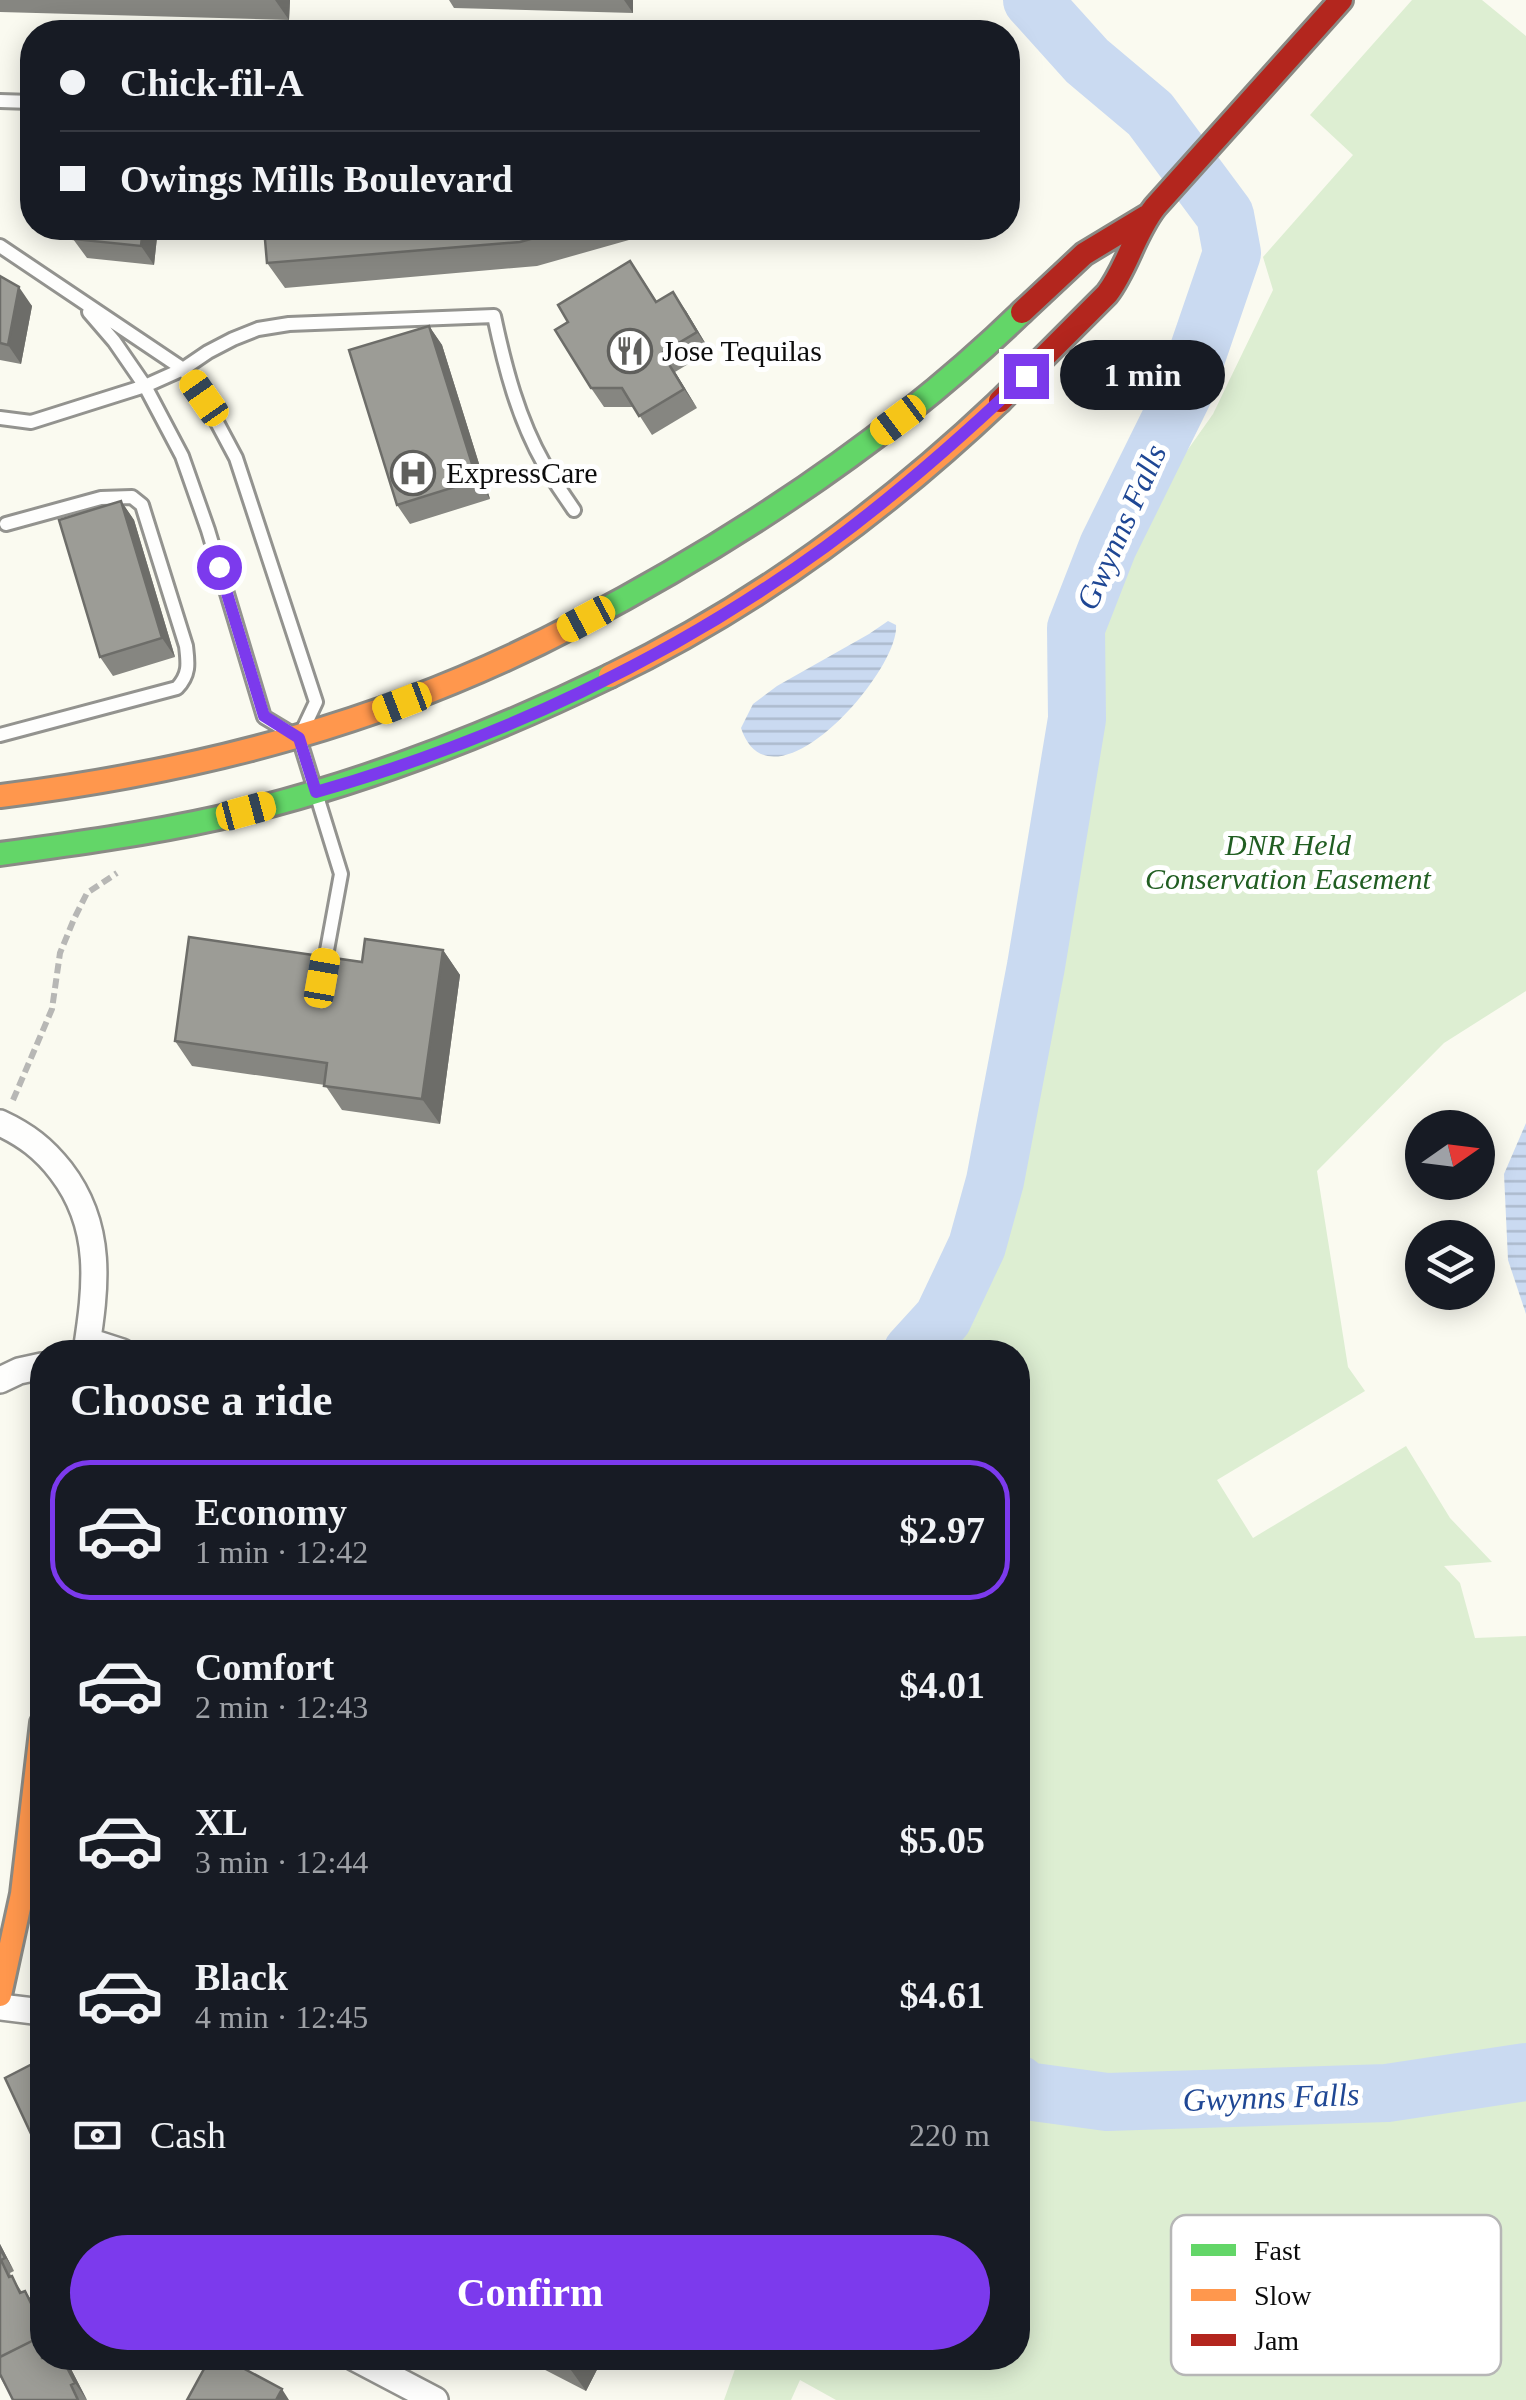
<!DOCTYPE html>
<meta charset="utf-8">
<style>
:root{--surface:#171b24;--page:#242831;--text:#f1f3f6;--muted:#9ea1a6;--line:#363941;--accent:#7c3aed}
body{margin:0;font-family:Georgia,serif;background:var(--page);color:var(--text);height:100vh;display:flex;flex-direction:column;font-size:38px;white-space:nowrap}
*{box-sizing:border-box;margin:0}
p{font-size:32px;color:var(--muted)}
.icon{flex:none;width:55px;height:55px;fill:none;stroke:currentColor;stroke-width:2;stroke-linecap:round;stroke-linejoin:round}
.map{position:relative;flex:1;overflow:hidden}
.panel{position:absolute;left:30px;top:1340px;width:1000px;height:1030px;display:flex;flex-direction:column;background:var(--surface);border-radius:40px;box-shadow:0 5px 25px #0003}
.panel>*{flex:none}
.top-card{position:absolute;left:20px;top:20px;width:1000px;height:220px;border-radius:40px;box-shadow:0 5px 25px #0003;display:grid;align-content:center;height:220px;padding:0 40px;background:var(--surface)}
.needle{width:65px;rotate:76deg}
.fabs{position:absolute;left:1405px;top:1110px;display:grid;gap:20px}
.fabs a{display:grid;place-items:center;width:90px;height:90px;border-radius:50%;background:var(--surface);box-shadow:0 5px 25px #0003;font-size:50px}
.end{position:absolute;width:45px;height:45px;margin:-22px;border:12px solid #7c3aed;background:#fff;box-shadow:0 0 0 5px #fff}
.from{border-radius:50%}
.bubble{position:absolute;height:70px;border-radius:35px;background:var(--surface);box-shadow:0 5px 25px #0003;font-size:32px;font-weight:600;line-height:70px;text-align:center}
.car{position:absolute;width:30px;height:60px;margin:-30px -15px;border-radius:12px;box-shadow:0 0 8px 2px #0007;background:linear-gradient(#f5c518 24%,#345 0 40%,#f5c518 0 76%,#345 0 86%,#f5c518 0)}
.top-card b{display:flex;align-items:center;gap:35px;height:95px;font-size:38px}
.top-card b+b{border-top:2px solid var(--line)}
.top-card i{width:25px;height:25px;background:var(--text)}
ul{padding:0;list-style:none}
li{display:flex;align-items:center;gap:30px;height:140px;margin:0 20px 15px;padding:0 20px;border:5px solid transparent;border-radius:40px}
li div{flex:1}
li b{display:block;font-size:38px}
li em{font-style:normal;font-weight:600}
li.on{border-color:var(--accent)}
li>.icon{width:90px;height:90px;stroke-width:1.5}
h2{padding:0 40px;font-size:45px;line-height:120px}
.pay{display:flex;align-items:center;gap:25px;height:110px;padding:0 40px;font-size:38px}
.pay p{margin-inline-start:auto}
.button{display:flex;gap:20px;margin-top:auto;padding:20px 40px}
.button a{flex:1;height:115px;border-radius:60px;background:var(--accent);color:#fff;font-size:40px;font-weight:600;line-height:115px;text-align:center}
.map>svg:first-child{display:block}
</style>
<div class="map">
<svg width="1526" height="2400" viewBox="0 0 1526 2400">
<defs>
<pattern id="water-rules" width="6" height="5" patternUnits="userSpaceOnUse" patternTransform="scale(2.5)"><rect width="6" height="5" fill="#cadaf1"/><path d="M0 2.5h6" fill="none" stroke="#acbacd"/></pattern>
</defs>
<rect width="100%" height="100%" fill="#fafaf0"/>
<path fill="#ddeed2" d="M1412,0H1482L1526,36V991L1444,1043L1317,1171L1348,1367L1365,1391L1217,1480L1253,1538L1406,1446L1450,1518L1492,1562L1444,1566L1460,1583L1475,1638L1526,1636V2400H836L800,2380L791,2400H724L739,2358H1018V1592L1028,1563L1018,1555V1352H928L959,1289L1010,1141L1061,768L1057,635L1213,414L1273,290L1263,257L1353,155L1310,115Z"/>
<path fill="url(#water-rules)" d="M888,621L896,625C900,671 771,818 741,728L753,704L777,686L869,634Z
M1526,1123V1314L1508,1260L1504,1174Z"/>
<g fill="none" stroke-linecap="round" stroke-linejoin="round">
<path stroke="#cadaf1" stroke-width="58" d="M912,1352L943,1318L977,1246L995,1181L1036,966L1077,719L1076,628L1108,546L1185,390L1232,253L1225,215L1150,114L1087,61L1032,0
M1018,2084L1026,2091L1107,2102L1387,2093L1526,2072"/>
<defs>
<path id="lane" d="M0,101L32,102
M0,246L183,369L204,398L236,458L316,702L299,738L341,874L323,972
M89,312L114,341L145,386L182,456L208,530L264,717L289,732
M0,418L31,422L145,386L183,369L208,352L233,339L258,329L289,324L494,316C505,368 518,418 544,464C553,480 564,495 574,510
M0,735L177,688C190,674 188,663 186,646L146,518L142,505L132,497L101,498L6,524"/>
<path id="street" d="M0,1123C26,1135 44,1149 61,1171C104,1227 96,1287 86,1352
M88,1341L122,1352
M0,1380L19,1371L42,1366
M0,2007L42,2012
M355,2358L435,2400"/>
<path id="fast" d="M577,624C737,540 891,439 1022,312
M0,854C73,844 146,834 218,818C354,787 484,737 610,676"/>
<path id="slow" d="M610,676C753,607 885,510 1000,401
M0,796C203,771 395,720 577,624
M0,1995L22,1894L42,1723"/>
<path id="jam" d="M1022,312L1084,254L1147,216
M1000,401L1107,294C1127,268 1134,234 1155,207L1341,0"/>
</defs>
<use href="#lane" stroke="#93938f" stroke-width="18"/>
<use href="#street" stroke="#93938f" stroke-width="30"/>
<use href="#fast" stroke="#8a8a85" stroke-width="28"/>
<use href="#slow" stroke="#8a8a85" stroke-width="28"/>
<use href="#jam" stroke="#8a8a85" stroke-width="28"/>
<path stroke="#b7b7b5" stroke-width="6" stroke-dasharray="10 5" stroke-linecap="butt" d="M13,1100L52,1009L60,953L74,919L87,893L117,873"/>
<use href="#lane" stroke="#fefefd" stroke-width="12"/>
<use href="#street" stroke="#fefefd" stroke-width="25"/>
<use href="#fast" stroke="#63d668" stroke-width="22"/>
<use href="#slow" stroke="#ff974d" stroke-width="22"/>
<use href="#jam" stroke="#b3261e" stroke-width="22"/>
</g>
<path fill="#868681" d="M0,0H290L289,20L0,12Z
M449,0H633V13L454,8Z
M75,228H158L154,265L87,258L73,239Z
M264,228H635L636,238L537,266L285,288L267,263Z
M0,276L32,306L21,364L0,360Z
M643,280L657,302L686,311L710,351L675,372L697,408L652,435L634,407H604L591,388Z
M429,326L442,345L490,499L410,524L397,505Z
M121,501L134,520L175,657L113,676L100,657Z
M443,950L460,975L440,1124L342,1110L325,1085L192,1066L175,1041L362,962Z
M0,2244L14,2271L10,2273L11,2276L22,2292L25,2291L34,2304L42,2321V2358H63L71,2369L87,2400H13L0,2377Z
M522,2358H603L586,2391Z"/>
<path fill="#6d6d69" d="M275,0H290L289,20Z
M624,0H633V13Z
M143,228H158L154,265L141,246Z
M629,228H635L636,238Z
M19,287L32,306L21,364L8,345Z
M673,292L686,311L710,351L697,332Z
M429,326L442,345L490,499L477,480Z
M662,353L675,372L697,408L684,389Z
M121,501L134,520L175,657L162,638Z
M443,950L460,975L440,1124L422,1099Z
M0,2244L14,2271L0,2248Z
M25,2291L34,2304L42,2321V2325Z
M62,2358L71,2369L87,2400L75,2383Z
M573,2358H603L586,2391L568,2366Z
M282,2389L289,2400H276Z"/>
<path fill="#9c9c96" stroke="#6d6d69" stroke-width="2.5" d="M75,228H143L141,246L73,239Z
M264,228H569L520,242L267,263Z
M630,261L656,302L673,292L697,332L662,353L684,389L639,416L622,388H591L555,330L568,322L558,305Z
M0,276L19,287L8,345L0,343Z
M429,326L477,480L397,505L349,350Z
M121,501L162,638L100,657L59,520Z
M189,937L362,962L365,939L443,950L422,1099L324,1086L327,1063L175,1041Z
M42,2059V2152L40,2153L5,2078Z
M0,2248L5,2258L1,2260L9,2277L12,2276L20,2293L25,2291L41,2324L38,2326L42,2336L0,2357Z
M42,2336V2358H62L75,2383L71,2385L78,2400H13L0,2374V2357Z
M210,2358H224L282,2389L276,2400H187Z
M553,2358H573L568,2366Z"/>
<g fill="none" stroke-linecap="round" stroke-linejoin="round">
<path stroke="#7c3aed" stroke-width="12" d="M219,567L264,716L299,738L316,792C497,741 672,658 825,547C896,495 962,437 1026,376"/>
</g>
<defs>
<symbol id="restaurant-ring" viewBox="-11 -11 22 22"><circle r="9.5" fill="#fff" stroke="#5f5f5c" stroke-width="1.5"/><path d="M-5-6h1v4h1v-4h1v4h1v-4h1v5L-1.5 .5V6h-2V.5L-5-1ZM5-6V6H3V1.5H1.5Q1.5-4 5-6Z" fill="#5f5f5c"/></symbol>
<symbol id="hospital-ring" viewBox="-11 -11 22 22"><circle r="9.5" fill="#fff" stroke="#5f5f5c" stroke-width="1.5"/><path d="M-5-5h3v3.5h4V-5h3V5h-3V1.5h-4V5h-3Z" fill="#5f5f5c"/></symbol>
</defs>
<g fill-rule="evenodd">
<use href="#restaurant-ring" x="605" y="326" width="50" height="50"/>
<use href="#hospital-ring" x="388" y="448" width="50" height="50"/>
</g>
<g text-anchor="middle" stroke-width="10" stroke-linejoin="round" paint-order="stroke">
<g font-size="30" fill="#0c0c0c" stroke="#fff" text-anchor="start">
<text x="662" y="361">Jose Tequilas</text>
<text x="446" y="483">ExpressCare</text>
</g>
<g font-size="30" font-style="italic" fill="#215e22" stroke="#fff">
<text x="1288" y="855">DNR Held<tspan x="1288" dy="34">Conservation Easement</tspan></text>
</g>
<g font-size="32" font-style="italic" fill="#1f4794" stroke="#fff">
<text transform="translate(1121 527) rotate(-66)" y="11">Gwynns Falls</text>
<text transform="translate(1271 2097) rotate(-2)" y="11">Gwynns Falls</text>
</g>
</g>
<rect x="1171" y="2215" width="330" height="160" rx="15" fill="#fff" stroke="#b6b6b6" stroke-width="2.5"/>
<rect x="1191" y="2244" width="45" height="12" fill="#63d668"/>
<rect x="1191" y="2289" width="45" height="12" fill="#ff974d"/>
<rect x="1191" y="2334" width="45" height="12" fill="#b3261e"/>
<g font-size="28" fill="#0c0c0c">
<text x="1254" y="2260">Fast</text>
<text x="1254" y="2305">Slow</text>
<text x="1254" y="2350">Jam</text>
</g>
</svg>
<div class="fabs">
<a><svg class="needle" viewBox="-14 -14 28 28"><path d="M0-13l5 13h-10z" fill="#e53935"/><path d="M0 13l5-13h-10z" fill="#9ea1a6"/></svg></a>
<a><svg class="icon" aria-label="layers" viewBox="0 0 24 24"><path d="M12 4l9 5-9 5-9-5zM3 14l9 5 9-5"/></svg></a>
</div>
<i class="end from" style="left:219px;top:567px"></i>
<i class="end" style="left:1026px;top:376px"></i>
<div class="bubble" style="left:1060px;top:340px;width:165px">1 min</div>
<i class="car" style="left:204px;top:398px;rotate:325deg"></i>
<i class="car" style="left:898px;top:420px;rotate:233deg"></i>
<i class="car" style="left:586px;top:619px;rotate:242deg"></i>
<i class="car" style="left:402px;top:703px;rotate:249deg"></i>
<i class="car" style="left:246px;top:811px;rotate:75deg"></i>
<i class="car" style="left:322px;top:978px;rotate:10deg"></i>
<div class="top-card">
<b><i class="from"></i>Chick-fil-A</b>
<b><i></i>Owings Mills Boulevard</b>
</div>
<section class="panel">
<h2>Choose a ride</h2>
<ul>
<li class="on"><svg class="icon" aria-label="car" viewBox="0 0 24 24"><path d="M5 17H2v-5l4-1 3-4h7l3 4 3 1v5h-3M9 17h6M6 11h13"/><circle cx="7" cy="17" r="2"/><circle cx="17" cy="17" r="2"/></svg><div><b>Economy</b><p>1 min · 12:42</p></div><em>$2.97</em></li>
<li><svg class="icon" aria-label="car" viewBox="0 0 24 24"><path d="M5 17H2v-5l4-1 3-4h7l3 4 3 1v5h-3M9 17h6M6 11h13"/><circle cx="7" cy="17" r="2"/><circle cx="17" cy="17" r="2"/></svg><div><b>Comfort</b><p>2 min · 12:43</p></div><em>$4.01</em></li>
<li><svg class="icon" aria-label="car" viewBox="0 0 24 24"><path d="M5 17H2v-5l4-1 3-4h7l3 4 3 1v5h-3M9 17h6M6 11h13"/><circle cx="7" cy="17" r="2"/><circle cx="17" cy="17" r="2"/></svg><div><b>XL</b><p>3 min · 12:44</p></div><em>$5.05</em></li>
<li><svg class="icon" aria-label="car" viewBox="0 0 24 24"><path d="M5 17H2v-5l4-1 3-4h7l3 4 3 1v5h-3M9 17h6M6 11h13"/><circle cx="7" cy="17" r="2"/><circle cx="17" cy="17" r="2"/></svg><div><b>Black</b><p>4 min · 12:45</p></div><em>$4.61</em></li>
</ul>
<div class="pay"><svg class="icon" aria-label="cash" viewBox="0 0 24 24"><path d="M3 7h18v10H3z"/><circle cx="12" cy="12" r="2"/></svg>Cash<p>220 m</p></div>
<div class="button"><a>Confirm</a></div>
</section>
</div>
